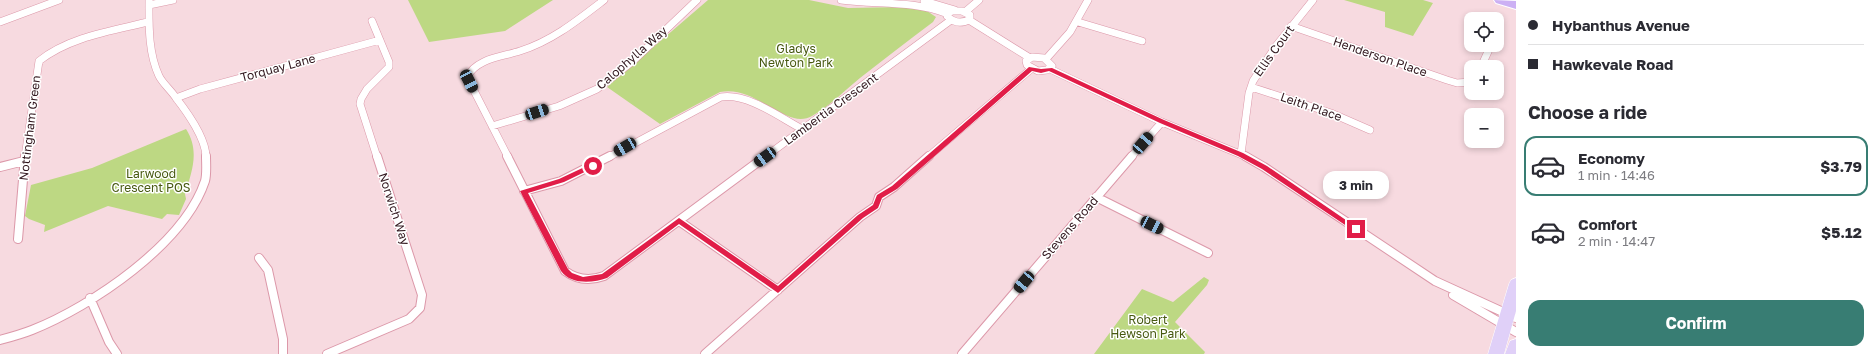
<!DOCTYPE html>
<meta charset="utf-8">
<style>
:root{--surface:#fff;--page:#f7f7f7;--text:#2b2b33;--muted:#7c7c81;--line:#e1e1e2;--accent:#387d73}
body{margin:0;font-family:"Golos Text",sans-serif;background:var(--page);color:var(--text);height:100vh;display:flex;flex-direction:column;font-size:15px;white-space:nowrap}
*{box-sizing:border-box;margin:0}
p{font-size:13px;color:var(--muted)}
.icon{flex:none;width:22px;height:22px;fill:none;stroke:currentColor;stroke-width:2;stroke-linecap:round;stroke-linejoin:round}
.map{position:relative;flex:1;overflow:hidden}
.details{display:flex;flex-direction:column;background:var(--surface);width:360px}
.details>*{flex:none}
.hud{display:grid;align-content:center;height:88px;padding:0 12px;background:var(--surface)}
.tools{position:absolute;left:1464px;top:12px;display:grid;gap:8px}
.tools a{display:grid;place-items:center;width:40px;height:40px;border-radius:8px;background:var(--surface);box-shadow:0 2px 6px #0003;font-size:20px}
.end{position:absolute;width:18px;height:18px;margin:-9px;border:5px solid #e11d48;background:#fff;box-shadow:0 0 0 2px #fff}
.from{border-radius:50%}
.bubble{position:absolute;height:28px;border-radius:12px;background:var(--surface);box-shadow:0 2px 6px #0003;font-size:13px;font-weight:700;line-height:28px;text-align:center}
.car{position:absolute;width:12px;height:24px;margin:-12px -6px;border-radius:5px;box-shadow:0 0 3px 1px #0007;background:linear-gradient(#222 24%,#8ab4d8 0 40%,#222 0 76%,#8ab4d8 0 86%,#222 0)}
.hud b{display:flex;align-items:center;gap:14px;height:38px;font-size:15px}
.hud b+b{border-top:1px solid var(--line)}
.hud i{width:10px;height:10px;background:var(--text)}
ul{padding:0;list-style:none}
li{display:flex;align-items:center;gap:12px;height:60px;margin:0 8px 6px;padding:0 4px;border:2px solid transparent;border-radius:12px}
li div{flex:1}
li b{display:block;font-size:15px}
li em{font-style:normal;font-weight:700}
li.active{border-color:var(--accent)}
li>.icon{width:36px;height:36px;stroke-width:1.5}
h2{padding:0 12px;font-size:18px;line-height:48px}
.cta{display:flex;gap:8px;margin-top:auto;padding:8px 12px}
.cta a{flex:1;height:46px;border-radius:12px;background:var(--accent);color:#fff;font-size:16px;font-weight:700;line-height:46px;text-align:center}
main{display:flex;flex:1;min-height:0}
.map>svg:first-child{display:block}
</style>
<main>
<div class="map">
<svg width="1516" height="354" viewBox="0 0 1516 354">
<rect width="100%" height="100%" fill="#f7dae0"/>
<path fill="#bdd883" d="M408,0H553L505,31L429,42Z
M708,0H809L848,8L902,7L927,11L936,17L933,22C908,41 884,59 860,78C844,91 830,106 812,116C807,119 800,120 794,118C768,111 750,87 720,92L660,124L607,87Z
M1344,0H1423L1433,3L1413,36L1385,27V12Z
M186,129C200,151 192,171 185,194L186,199L179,215L167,214L162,219L108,206L44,232L45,225L29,219L25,216L31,185L92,168Z
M1204,277L1209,280L1207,285L1175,322L1205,352L1204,354H1094L1142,289L1173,302Z"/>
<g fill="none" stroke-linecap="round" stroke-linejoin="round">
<defs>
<path id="street-far1" d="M149,0C149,25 148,52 159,76C163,84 171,90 176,98C187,112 206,139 206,157
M841,0C878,5 912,0 948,14
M924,1L955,10
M149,5L173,0
M952,11H962L970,15V19C962,24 954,23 947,16L948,13Z
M965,12L979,0
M969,20L1030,58
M372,21L389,62V67L367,89L361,99L360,104L377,157
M0,22L59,0
M1078,22L1142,41
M1291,26L1447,80L1457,83L1471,82
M1032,57L1044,58L1052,66L1047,70L1038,71L1027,65L1026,61Z
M1046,59L1070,32L1088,0
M1481,67L1491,45
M1050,69L1162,122L1247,157
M1251,87L1331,113L1370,130
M176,98L200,89L380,40
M492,126L559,106L597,89L633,61L697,0
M1241,154L1249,93L1253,81L1276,46L1313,0
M25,157L39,61C69,37 111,31 148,22
M508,157L467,77C477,58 502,57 520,51C552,41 578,20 604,0
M609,157L721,97C748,93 779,117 802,129
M765,157L951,20
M928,157L1031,69
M1131,157L1162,122"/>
<path id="street" d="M507,156L565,271C577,280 590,281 604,276L766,156
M1245,156L1264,167L1435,281L1516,318
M0,167L24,161
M524,191L561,181L610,156
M1096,197L1208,253
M679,221L778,290
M18,239L25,156
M259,258L268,270L283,339V354
M1453,295L1516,332
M90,298L109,342L117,354
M0,340C11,337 22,334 32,330C92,306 184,244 205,181C207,174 206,164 206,156
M327,354L409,319L420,308L422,295L377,156
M705,354L860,217L876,206L879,197L894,187L929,156
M962,354L1132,156"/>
<path id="primary" d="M1516,278V311L1504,354H1488L1509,284L1511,280Z
M1516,339V354H1505L1510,341Z"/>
<path id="highway" d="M1494,0L1516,1V9L1496,3Z"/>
</defs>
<use href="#street-far1" stroke="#dc98a9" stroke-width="8"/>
<use href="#street" stroke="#dc98a9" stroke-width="10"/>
<use href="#primary" stroke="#fff" stroke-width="1"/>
<use href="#highway" stroke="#fff" stroke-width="2"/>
<use href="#street-far1" stroke="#fff" stroke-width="7"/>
<use href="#street" stroke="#fff" stroke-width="8"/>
<use href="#primary" fill="#e0d0f8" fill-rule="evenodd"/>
<use href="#highway" fill="#ccb0f4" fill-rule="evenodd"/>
</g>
<path fill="#e11d48" d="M1029,67L1041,69L1052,68L1164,120L1243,153L1267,166L1359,229L1358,231H1354L1262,169L1238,156L1160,123L1049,71L1041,73L1032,71L897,189L882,198L878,208L863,218L778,293L679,224L607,278C593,283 571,285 561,271L520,191L559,179L591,164H595V167L564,182L528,193L568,269L572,273L583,277L602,274L679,218L778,286L858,215L873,205L877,195L892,186Z"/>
<g text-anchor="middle" stroke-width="3" stroke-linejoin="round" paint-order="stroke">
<g font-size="12" fill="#475911" stroke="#fff">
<text x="796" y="53">Gladys<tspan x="796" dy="14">Newton Park</tspan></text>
<text x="151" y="178">Larwood<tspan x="151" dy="14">Crescent POS</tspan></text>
<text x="1148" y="324">Robert<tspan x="1148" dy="14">Hewson Park</tspan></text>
</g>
<g font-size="12" fill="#31171e" stroke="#fff">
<text transform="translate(1274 51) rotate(-54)" y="4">Ellis Court</text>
<text transform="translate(1380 57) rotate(19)" y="4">Henderson Place</text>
<text transform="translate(632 58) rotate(-41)" y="4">Calophylla Way</text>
<text transform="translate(278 68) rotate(-15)" y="4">Torquay Lane</text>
<text transform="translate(1311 107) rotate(19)" y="4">Leith Place</text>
<text transform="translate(831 109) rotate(-36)" y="4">Lambertia Crescent</text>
<text transform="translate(30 128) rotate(-83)" y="4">Nottingham Green</text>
<text transform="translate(394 209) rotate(72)" y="4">Norwich Way</text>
<text transform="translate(1070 228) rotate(-49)" y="4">Stevens Road</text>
</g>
</g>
</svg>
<div class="tools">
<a><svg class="icon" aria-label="locate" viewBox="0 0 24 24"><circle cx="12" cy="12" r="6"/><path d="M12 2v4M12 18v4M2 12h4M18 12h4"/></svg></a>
<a>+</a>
<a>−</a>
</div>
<i class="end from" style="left:593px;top:166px"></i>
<i class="end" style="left:1356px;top:229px"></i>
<div class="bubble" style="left:1323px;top:171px;width:66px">3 min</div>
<i class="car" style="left:469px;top:81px;rotate:153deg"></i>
<i class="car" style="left:537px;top:112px;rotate:72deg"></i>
<i class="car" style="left:1143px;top:143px;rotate:41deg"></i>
<i class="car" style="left:625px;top:147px;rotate:240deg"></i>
<i class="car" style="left:765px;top:157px;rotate:234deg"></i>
<i class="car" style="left:1152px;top:225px;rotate:116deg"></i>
<i class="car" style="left:1024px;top:282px;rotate:220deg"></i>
</div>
<section class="details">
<div class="hud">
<b><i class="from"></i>Hybanthus Avenue</b>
<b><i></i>Hawkevale Road</b>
</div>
<h2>Choose a ride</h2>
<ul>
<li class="active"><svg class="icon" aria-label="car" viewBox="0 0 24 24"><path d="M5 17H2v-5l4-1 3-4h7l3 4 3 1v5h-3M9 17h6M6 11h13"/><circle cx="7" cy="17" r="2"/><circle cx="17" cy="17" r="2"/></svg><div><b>Economy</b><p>1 min · 14:46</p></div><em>$3.79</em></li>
<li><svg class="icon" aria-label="car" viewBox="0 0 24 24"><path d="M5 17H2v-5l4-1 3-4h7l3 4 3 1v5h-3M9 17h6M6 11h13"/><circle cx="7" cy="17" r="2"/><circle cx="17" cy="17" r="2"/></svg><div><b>Comfort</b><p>2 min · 14:47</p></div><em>$5.12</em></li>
</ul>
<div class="cta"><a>Confirm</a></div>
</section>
</main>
